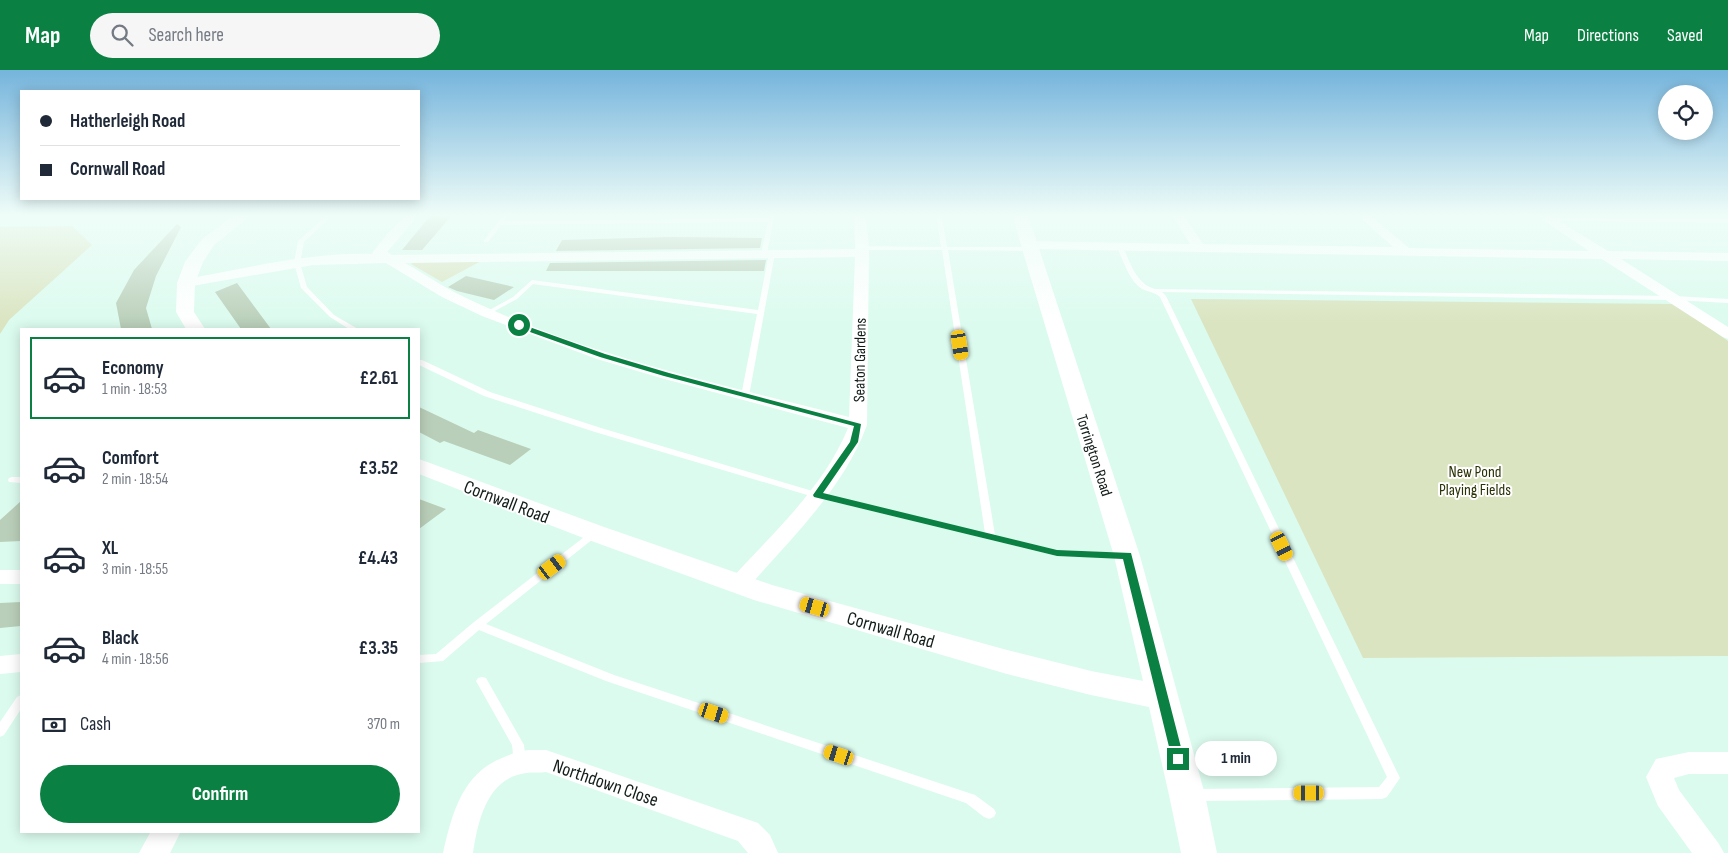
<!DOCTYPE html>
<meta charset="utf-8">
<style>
:root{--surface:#fff;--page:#f6f6f7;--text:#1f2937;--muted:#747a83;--line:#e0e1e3;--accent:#0b8043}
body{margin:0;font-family:"Sofia Sans Condensed",sans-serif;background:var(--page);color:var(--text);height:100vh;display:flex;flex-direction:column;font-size:19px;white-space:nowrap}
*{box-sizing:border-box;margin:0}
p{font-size:16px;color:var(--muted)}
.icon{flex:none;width:28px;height:28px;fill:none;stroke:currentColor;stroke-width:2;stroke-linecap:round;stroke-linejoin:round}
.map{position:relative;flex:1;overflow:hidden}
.panel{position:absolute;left:20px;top:258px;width:400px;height:505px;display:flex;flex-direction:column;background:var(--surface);border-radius:0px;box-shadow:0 2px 12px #0003}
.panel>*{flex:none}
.banner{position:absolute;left:20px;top:20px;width:400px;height:110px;border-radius:0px;box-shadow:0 2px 12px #0003;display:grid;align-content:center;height:110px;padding:0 20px;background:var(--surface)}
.fabs{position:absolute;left:1658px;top:15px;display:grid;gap:10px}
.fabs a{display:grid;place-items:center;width:55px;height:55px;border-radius:50%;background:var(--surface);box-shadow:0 2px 12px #0003;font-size:25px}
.end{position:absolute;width:22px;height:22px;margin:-11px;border:6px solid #0b8043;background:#fff;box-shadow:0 0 0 2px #fff}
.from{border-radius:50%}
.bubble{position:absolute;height:35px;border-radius:18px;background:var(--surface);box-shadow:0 2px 12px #0003;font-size:16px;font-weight:700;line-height:35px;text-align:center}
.car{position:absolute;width:15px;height:30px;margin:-15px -8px;border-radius:6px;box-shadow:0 0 4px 1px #0007;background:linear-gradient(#f5c518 24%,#345 0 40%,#f5c518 0 76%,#345 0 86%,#f5c518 0)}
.banner b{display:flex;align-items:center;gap:18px;height:48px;font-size:19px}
.banner b+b{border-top:1px solid var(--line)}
.banner i{width:12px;height:12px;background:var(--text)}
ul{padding:9px 0 0;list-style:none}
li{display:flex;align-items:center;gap:15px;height:82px;margin:0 10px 8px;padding:0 10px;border:2px solid transparent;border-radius:0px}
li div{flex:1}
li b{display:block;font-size:19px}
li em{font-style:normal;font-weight:700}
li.current{border-color:var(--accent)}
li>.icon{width:45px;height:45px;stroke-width:1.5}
.pay{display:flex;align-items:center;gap:12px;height:55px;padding:0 20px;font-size:19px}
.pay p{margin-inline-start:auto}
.button{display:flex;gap:10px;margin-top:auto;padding:10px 20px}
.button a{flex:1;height:58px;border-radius:30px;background:var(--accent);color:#fff;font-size:20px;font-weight:700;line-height:58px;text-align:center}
header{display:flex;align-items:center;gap:30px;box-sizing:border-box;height:70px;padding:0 25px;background:var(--accent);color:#fff}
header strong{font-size:24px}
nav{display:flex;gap:28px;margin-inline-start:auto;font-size:18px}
.search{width:350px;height:45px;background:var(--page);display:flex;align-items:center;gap:12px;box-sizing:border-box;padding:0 18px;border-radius:28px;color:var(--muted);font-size:19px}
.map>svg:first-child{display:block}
</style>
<header>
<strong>Map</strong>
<div class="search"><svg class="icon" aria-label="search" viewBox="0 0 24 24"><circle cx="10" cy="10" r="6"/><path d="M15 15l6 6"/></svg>Search here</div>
<nav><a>Map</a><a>Directions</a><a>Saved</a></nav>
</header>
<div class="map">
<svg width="1728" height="783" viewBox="0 0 1728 783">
<rect width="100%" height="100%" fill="#dcfbef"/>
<path fill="#dae4c0" d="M72,156L92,175L9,250L0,264V157Z
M483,190L442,212L411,194L414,192Z
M1191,229L1675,234L1728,271V586L1363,588Z"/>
<path fill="#bacfb9" d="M431,145H452L422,180H402Z
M177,154L181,157L156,206L146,238L152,259H121L116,233L134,200Z
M671,167L762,168L760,178L556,181L562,170Z
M766,190L764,201H546L550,193Z
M466,206L514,217L494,230L457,221L448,217Z
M237,213L271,259H241L215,222Z
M419,337L474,363L478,360L531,379L510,395L444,371L440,373L419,362Z
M419,429L446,439L419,459Z
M21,431V471L0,472V450Z
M21,532V556L0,558V533Z"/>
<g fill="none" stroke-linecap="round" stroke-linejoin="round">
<path fill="#fff" fill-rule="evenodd" d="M327,145H333L304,172L300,193L307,217L334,245L358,259H349L330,247L301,218L294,193L298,171Z
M503,145H509L504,151L768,148L769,145H775L767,183L764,185L761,183L768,152L502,155L488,172H484V170Z
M936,145H942L947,177H1033L1036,179L1033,181L948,180L995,465L1057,480L1125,483L1129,484L1130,486L1129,488L1057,486L814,427L595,362L484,326L419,295V290H422L490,322L601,358L819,423L985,463L942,180H862L859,178L862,176L941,177Z
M1549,148L1728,149V153L1547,151V149Z
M1118,176L1123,177C1130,192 1136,214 1155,219L1674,226L1728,229V233L1674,230L1162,222L1166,226L1400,708L1387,727L1382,729L1195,731L1190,729L1189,725L1190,721L1195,719L1379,717L1387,707L1160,227C1154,222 1148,222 1142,219C1129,211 1123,190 1117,177Z
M772,181L775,183L749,326L745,328L741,326L757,244L533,214L517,229L489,244H485L484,243L513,227L532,210L758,240L769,183Z
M12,407H21V413L9,412L8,410L9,408Z
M595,460L600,463L598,465L486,554L614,605L975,725L994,739L996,743L994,747L989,749L984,747L966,733L606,611L479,560L443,591L419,593V585L436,584L474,552L592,461Z
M482,607L486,608L524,675L526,692L524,696L520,697L516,696L514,692L512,675L476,611L478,608Z
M21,625V639L4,665L0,667V652L17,627Z"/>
<path fill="#fff" fill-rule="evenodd" d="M406,145H419L387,182L392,185L855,179L854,145H866L869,178L867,355C843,420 791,468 747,519L739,522L731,519L728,514L731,509C774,462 824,417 848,358L661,308L597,289L482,246L442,227L386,193L313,195L186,217L179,213L186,209C248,198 310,182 373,184L372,183L389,162ZM855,187L849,347C716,313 577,284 454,222C437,213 421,202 405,193Z
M1172,145H1184L1203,174L1393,177L1357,145H1370L1409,178L1589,181L1535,145H1549L1608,181L1728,183V191L1621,189L1728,257V269L1723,267L1602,189L1031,179L1025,175L1031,171L1190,174Z
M0,500H21V514H0Z
M21,584V602L0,604V586Z
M529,680H546L758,753L770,765L778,783H748L738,771L546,702C539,703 532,702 526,703C487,708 478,751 473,783H443C452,744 462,704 502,688C511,684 519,681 529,680Z
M1689,682H1728V704H1689L1674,708L1679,720L1719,774L1724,783H1692L1658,736L1646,707L1656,689Z
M151,761H181L170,783H139Z"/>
<path fill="#fff" fill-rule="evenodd" d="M234,145H252L214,175L203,192L195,213L194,242L205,259H186L176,242L177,213L185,192L202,169Z
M1012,145H1028L1140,486L1205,725L1217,783H1181L1169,725L1149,637L1091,625L1007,604L754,530L586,469L419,404V389L604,457L772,515L1007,580L1091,601L1143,611L1114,486Z"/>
</g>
<linearGradient id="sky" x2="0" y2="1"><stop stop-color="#75b4dc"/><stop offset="0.57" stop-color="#effdf8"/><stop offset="1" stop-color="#effdf8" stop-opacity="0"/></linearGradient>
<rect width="1728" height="254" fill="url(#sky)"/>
<path fill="#0b8043" d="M516,254H521L605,284L669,303L861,354L858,372L823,423L1057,480L1131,483L1184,689L1182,692H1174L1172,689L1123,489L1057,486L814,427L813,425L850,372L854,356L664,306L600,287L516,257Z"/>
<g text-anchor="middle" stroke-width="4" stroke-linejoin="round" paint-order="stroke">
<g font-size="16" fill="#121d19" stroke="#fff">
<text transform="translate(859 290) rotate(-89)" y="6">Seaton Gardens</text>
<text transform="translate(1095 385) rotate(72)" y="6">Torrington Road</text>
</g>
<g font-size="16" fill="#2a3205" stroke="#fff">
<text x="1475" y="407">New Pond<tspan x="1475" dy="18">Playing Fields</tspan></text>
</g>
<g font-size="19" fill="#121d19" stroke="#fff">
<text transform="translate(507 431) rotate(21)" y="7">Cornwall Road</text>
<text transform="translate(891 559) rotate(16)" y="7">Cornwall Road</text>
<text transform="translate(606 712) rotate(19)" y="7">Northdown Close</text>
</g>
</g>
</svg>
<div class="fabs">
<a><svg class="icon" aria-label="locate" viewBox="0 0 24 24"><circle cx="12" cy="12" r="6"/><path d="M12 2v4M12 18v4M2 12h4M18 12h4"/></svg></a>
</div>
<i class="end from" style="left:519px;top:255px"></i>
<i class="end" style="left:1178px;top:689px"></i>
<div class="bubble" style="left:1195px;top:671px;width:82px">1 min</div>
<i class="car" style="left:960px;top:275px;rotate:171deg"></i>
<i class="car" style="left:1282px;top:476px;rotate:154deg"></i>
<i class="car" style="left:552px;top:497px;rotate:53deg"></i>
<i class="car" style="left:815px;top:537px;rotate:286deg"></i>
<i class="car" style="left:714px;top:643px;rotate:108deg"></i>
<i class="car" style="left:839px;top:685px;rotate:288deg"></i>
<i class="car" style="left:1309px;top:723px;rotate:270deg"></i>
<div class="banner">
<b><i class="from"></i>Hatherleigh Road</b>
<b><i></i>Cornwall Road</b>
</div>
<section class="panel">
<ul>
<li class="current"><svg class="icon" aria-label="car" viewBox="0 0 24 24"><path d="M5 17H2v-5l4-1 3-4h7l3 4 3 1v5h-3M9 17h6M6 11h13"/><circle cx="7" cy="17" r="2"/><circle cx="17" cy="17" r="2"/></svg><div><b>Economy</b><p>1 min · 18:53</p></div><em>£2.61</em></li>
<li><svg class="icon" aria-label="car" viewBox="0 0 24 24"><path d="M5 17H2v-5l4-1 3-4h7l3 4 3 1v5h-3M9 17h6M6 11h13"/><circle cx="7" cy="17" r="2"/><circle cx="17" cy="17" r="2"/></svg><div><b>Comfort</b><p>2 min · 18:54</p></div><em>£3.52</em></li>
<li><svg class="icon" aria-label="car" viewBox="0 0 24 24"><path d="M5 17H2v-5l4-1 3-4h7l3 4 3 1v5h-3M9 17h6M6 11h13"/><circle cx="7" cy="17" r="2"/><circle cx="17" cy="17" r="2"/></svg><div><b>XL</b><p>3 min · 18:55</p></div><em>£4.43</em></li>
<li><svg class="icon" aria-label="car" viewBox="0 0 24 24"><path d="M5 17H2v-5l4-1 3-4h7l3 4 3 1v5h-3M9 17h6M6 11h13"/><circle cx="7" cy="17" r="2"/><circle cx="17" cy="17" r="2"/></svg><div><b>Black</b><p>4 min · 18:56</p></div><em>£3.35</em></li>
</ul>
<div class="pay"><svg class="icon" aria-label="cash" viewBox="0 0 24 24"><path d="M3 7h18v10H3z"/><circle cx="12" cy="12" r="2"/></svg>Cash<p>370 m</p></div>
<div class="button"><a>Confirm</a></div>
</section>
</div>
